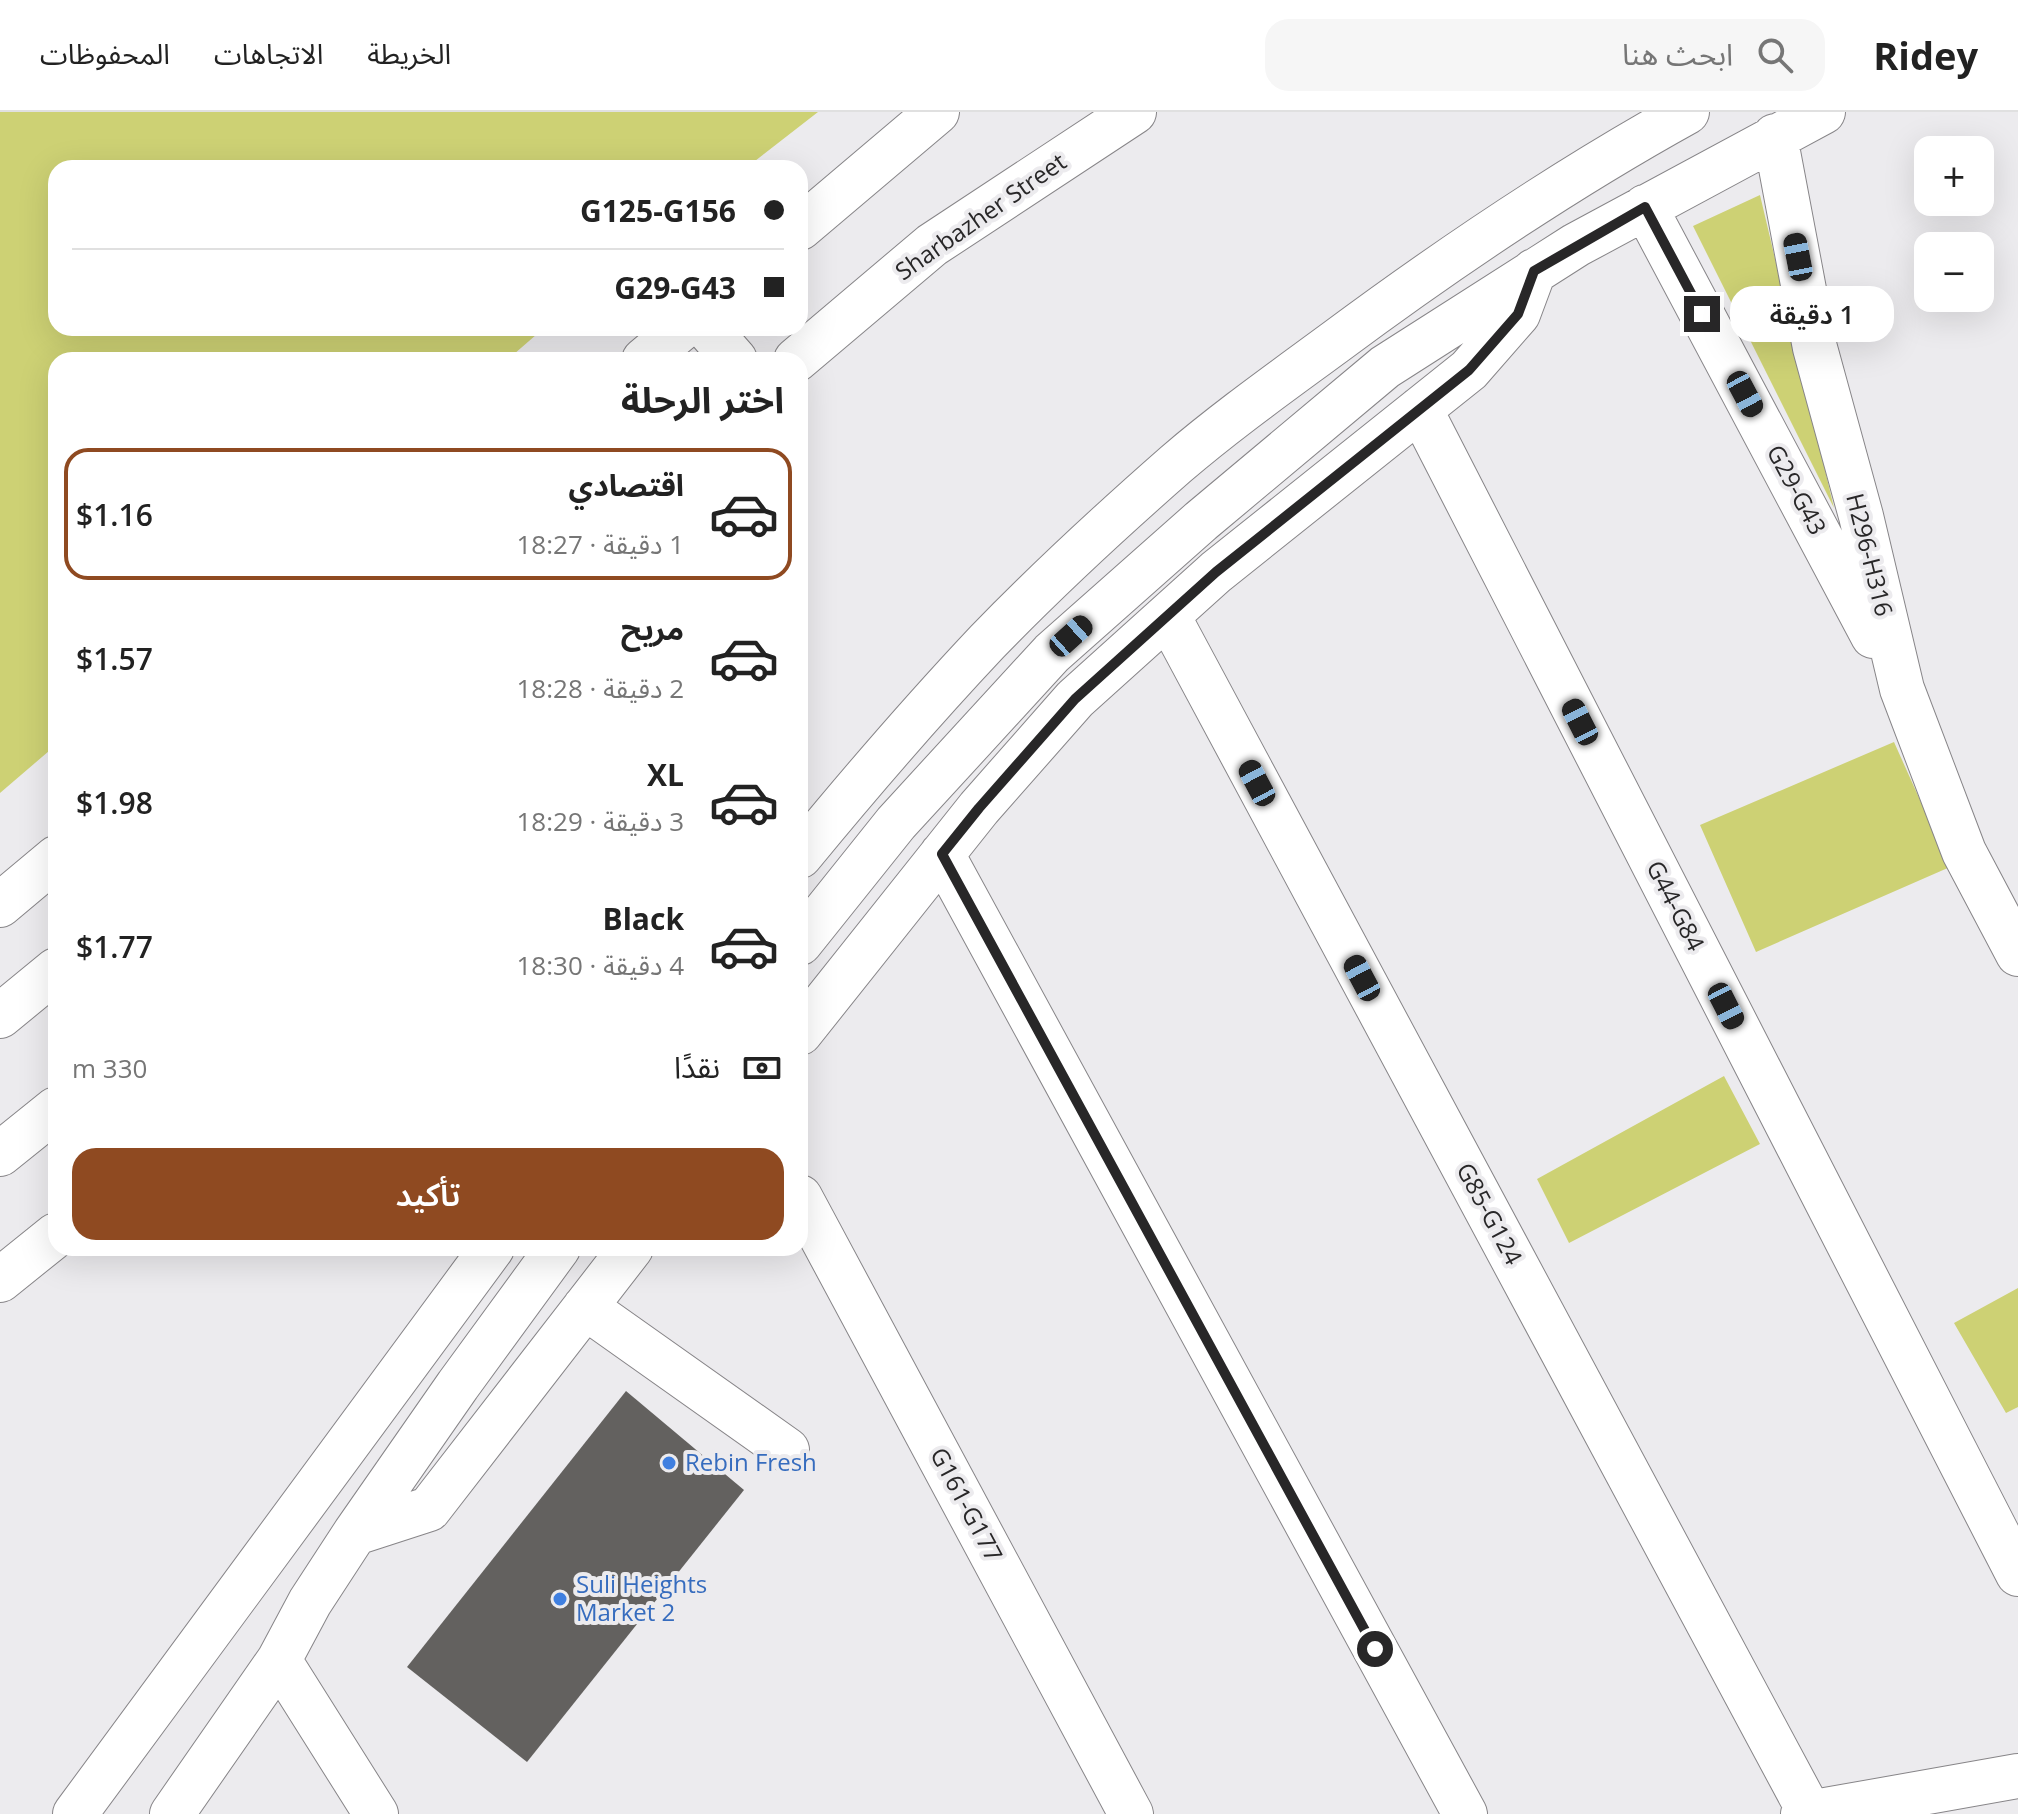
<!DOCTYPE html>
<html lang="ar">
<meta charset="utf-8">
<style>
:root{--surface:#fff;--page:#f6f6f6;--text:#222;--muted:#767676;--line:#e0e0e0;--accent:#8f4a21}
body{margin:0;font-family:"Open Sans","Noto Sans Arabic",sans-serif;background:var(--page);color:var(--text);direction:rtl;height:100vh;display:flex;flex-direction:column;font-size:30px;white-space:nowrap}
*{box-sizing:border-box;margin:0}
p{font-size:26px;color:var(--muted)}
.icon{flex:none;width:44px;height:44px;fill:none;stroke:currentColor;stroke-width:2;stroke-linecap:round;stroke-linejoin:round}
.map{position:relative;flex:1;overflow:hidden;direction:ltr}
.details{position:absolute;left:48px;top:240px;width:760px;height:904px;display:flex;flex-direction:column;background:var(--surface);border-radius:24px;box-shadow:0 8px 32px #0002;direction:rtl}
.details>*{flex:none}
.hud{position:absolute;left:48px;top:48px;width:760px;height:176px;border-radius:24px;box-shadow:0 8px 32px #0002;direction:rtl;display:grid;align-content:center;height:176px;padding:0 24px;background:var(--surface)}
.controls{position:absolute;left:1914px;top:24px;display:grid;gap:16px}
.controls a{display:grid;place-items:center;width:80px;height:80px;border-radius:16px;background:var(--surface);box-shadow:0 8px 32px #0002;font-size:40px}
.end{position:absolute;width:36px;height:36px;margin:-18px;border:10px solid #282728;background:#fff;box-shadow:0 0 0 4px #fff}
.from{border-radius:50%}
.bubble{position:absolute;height:56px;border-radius:24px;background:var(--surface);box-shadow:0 8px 32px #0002;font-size:26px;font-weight:600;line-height:56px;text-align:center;direction:rtl}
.car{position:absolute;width:24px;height:48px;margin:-24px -12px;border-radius:10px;box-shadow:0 0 6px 2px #0007;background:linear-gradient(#222 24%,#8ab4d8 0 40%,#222 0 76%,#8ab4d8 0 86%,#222 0)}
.hud b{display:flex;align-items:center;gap:28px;height:76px;font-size:30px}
.hud b+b{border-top:2px solid var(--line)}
.hud i{width:20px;height:20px;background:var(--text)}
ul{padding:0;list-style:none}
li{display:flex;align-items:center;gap:24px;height:132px;margin:0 16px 12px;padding:0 8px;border:4px solid transparent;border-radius:24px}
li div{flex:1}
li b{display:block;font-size:30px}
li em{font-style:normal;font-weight:600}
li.on{border-color:var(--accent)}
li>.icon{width:72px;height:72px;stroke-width:1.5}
h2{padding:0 24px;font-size:36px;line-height:96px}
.pay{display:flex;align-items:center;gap:20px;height:88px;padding:0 24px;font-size:30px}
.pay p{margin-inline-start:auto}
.cta{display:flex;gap:16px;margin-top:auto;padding:16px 24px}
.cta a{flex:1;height:92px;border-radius:24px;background:var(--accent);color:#fff;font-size:32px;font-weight:600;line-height:92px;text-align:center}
header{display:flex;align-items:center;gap:48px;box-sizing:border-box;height:112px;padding:0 40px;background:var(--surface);border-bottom:2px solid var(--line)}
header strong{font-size:38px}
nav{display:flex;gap:44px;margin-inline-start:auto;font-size:28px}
.search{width:560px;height:72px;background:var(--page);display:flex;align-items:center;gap:20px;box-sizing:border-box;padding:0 28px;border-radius:24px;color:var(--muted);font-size:30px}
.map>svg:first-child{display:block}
</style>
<header>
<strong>Ridey</strong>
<div class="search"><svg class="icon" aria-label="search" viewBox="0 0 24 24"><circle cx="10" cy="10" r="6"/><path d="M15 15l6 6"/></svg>ابحث هنا</div>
<nav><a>الخريطة</a><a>الاتجاهات</a><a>المحفوظات</a></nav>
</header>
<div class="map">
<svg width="2018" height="1702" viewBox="0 0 2018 1702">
<rect width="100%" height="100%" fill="#ecebee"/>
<path fill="#cdd174" d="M0,0H818L746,56H56V216H544L507,248H56V633L0,681Z
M1760,83L1834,396L1693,114Z
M1894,630L1950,755L1756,840L1700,713Z
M1724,964L1760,1032L1569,1131L1537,1067Z
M2018,1176V1295L2006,1301L1954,1211Z"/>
<path fill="#63615f" d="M626,1279L744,1378L527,1650L407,1555Z"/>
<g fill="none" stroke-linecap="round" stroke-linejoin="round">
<defs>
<path id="minor" d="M1775,24L1815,236L1861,404L1902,577L1964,740L2018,842
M1645,95L1873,524
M1420,297L2018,1462
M1168,504L1810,1701
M942,742L1465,1702
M800,744C860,671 922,599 987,530C1047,468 1111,409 1176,352C1226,309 1281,270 1334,231C1447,147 1564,68 1687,0
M800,831L896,711L1052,541L1201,409L1385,255L1576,133L1823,0
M800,921L979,696L1075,587L1216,460L1469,258L1518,202L1534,159
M0,1042L56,997
M800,1085L1131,1702
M0,1168L56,1123
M585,1195L787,1338
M355,1421L429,1397L631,1136
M279,1548L376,1702
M75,1702L492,1136
M172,1702L279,1548L310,1490L355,1421L458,1273L558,1136
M1803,1702L2018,1664"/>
<path id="major" d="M800,116L937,0
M707,216L735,248
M644,248L682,216
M796,248L932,133L1134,0
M0,793L56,746
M0,904L56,858"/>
</defs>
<use href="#minor" stroke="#878588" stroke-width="46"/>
<use href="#major" stroke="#878588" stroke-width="46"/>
<use href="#minor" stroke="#fff" stroke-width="44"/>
<use href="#major" stroke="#fff" stroke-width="44"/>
</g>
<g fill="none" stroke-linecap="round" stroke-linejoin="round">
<path stroke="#282728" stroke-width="10" d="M1375,1537L942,742L979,696L1075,587L1216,460L1469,258L1518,202L1534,159L1645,95L1702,202"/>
</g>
<g fill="#3f7fe0" stroke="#ecebee" stroke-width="3">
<circle cx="669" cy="1351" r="8"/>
<circle cx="560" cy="1487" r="8"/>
</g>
<g text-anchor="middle" stroke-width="8" stroke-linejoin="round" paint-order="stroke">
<g font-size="24" fill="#282728" stroke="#ecebee">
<text transform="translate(981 105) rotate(-35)" y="8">Sharbazher Street</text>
<text transform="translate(1796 378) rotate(62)" y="8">G29-G43</text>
<text transform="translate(1869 443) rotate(76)" y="8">H296-H316</text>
<text transform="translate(1675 794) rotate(63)" y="8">G44-G84</text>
<text transform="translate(1489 1102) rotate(62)" y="8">G85-G124</text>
<text transform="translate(966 1393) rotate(62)" y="8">G161-G177</text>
</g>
<g font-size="24" fill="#366cbe" stroke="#ecebee" text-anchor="start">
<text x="685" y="1359">Rebin Fresh</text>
<text x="576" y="1481">Suli Heights<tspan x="576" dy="28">Market 2</tspan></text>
</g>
</g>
</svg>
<div class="controls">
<a>+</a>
<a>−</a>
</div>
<i class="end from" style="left:1375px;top:1537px"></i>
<i class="end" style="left:1702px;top:202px"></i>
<div class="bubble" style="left:1730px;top:174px;width:164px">1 دقيقة</div>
<i class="car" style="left:1798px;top:145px;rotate:349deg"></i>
<i class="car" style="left:1745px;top:282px;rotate:152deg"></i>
<i class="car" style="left:1071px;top:524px;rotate:48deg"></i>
<i class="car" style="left:1580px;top:610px;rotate:333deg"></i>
<i class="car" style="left:1257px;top:671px;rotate:332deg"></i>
<i class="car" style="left:1362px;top:866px;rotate:332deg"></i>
<i class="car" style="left:1726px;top:894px;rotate:153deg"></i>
<div class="hud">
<b><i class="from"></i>G125-G156</b>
<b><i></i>G29-G43</b>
</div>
<section class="details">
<h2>اختر الرحلة</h2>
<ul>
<li class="on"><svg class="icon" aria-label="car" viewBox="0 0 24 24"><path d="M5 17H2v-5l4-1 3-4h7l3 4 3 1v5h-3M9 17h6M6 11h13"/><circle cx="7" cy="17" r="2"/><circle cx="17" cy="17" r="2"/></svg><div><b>اقتصادي</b><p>1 دقيقة · 18:27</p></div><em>$1.16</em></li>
<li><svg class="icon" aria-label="car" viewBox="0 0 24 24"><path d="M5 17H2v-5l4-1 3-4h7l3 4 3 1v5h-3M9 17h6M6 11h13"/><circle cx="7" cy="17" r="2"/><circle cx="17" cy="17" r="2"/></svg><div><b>مريح</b><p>2 دقيقة · 18:28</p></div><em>$1.57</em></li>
<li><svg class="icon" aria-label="car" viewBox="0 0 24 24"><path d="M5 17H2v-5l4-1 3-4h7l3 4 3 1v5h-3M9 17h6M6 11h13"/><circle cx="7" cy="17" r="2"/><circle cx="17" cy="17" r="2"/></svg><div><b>XL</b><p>3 دقيقة · 18:29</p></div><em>$1.98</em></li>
<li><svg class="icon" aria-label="car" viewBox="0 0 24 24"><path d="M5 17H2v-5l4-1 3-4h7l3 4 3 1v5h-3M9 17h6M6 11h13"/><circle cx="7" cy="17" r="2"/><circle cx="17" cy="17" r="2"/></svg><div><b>Black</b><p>4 دقيقة · 18:30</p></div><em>$1.77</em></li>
</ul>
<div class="pay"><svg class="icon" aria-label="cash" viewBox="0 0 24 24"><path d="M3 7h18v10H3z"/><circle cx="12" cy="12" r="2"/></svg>نقدًا<p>330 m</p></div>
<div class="cta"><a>تأكيد</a></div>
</section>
</div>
